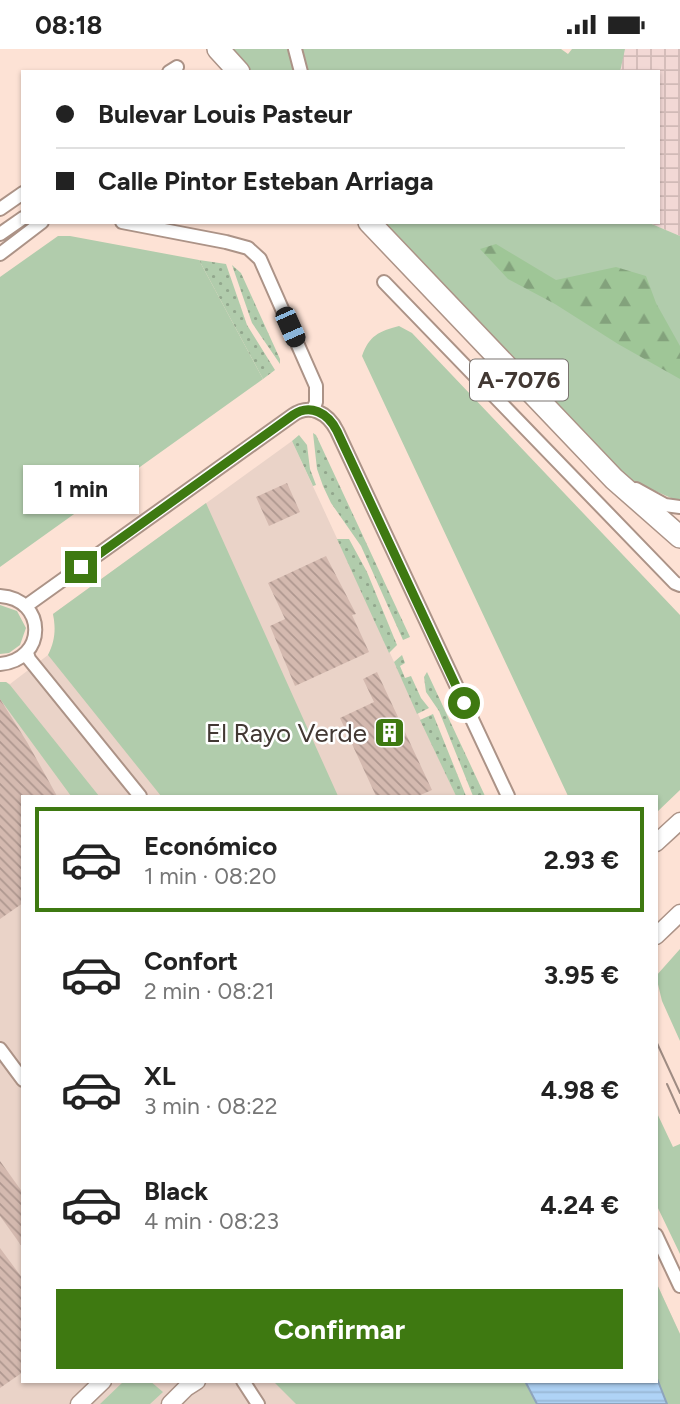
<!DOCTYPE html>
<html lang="es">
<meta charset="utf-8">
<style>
:root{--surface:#fff;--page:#f6f6f6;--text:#222;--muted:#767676;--line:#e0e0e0;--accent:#3e7911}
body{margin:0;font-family:Figtree,sans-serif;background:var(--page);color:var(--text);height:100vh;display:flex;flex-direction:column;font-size:26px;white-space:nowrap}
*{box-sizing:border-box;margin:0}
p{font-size:23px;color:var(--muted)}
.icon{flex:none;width:38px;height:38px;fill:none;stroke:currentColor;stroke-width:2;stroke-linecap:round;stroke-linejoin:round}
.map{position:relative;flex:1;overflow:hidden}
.drawer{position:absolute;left:21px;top:746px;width:637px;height:588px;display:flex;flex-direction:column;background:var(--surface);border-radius:0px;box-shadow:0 2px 5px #0004}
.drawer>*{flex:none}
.hud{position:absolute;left:21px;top:21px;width:639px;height:154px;border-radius:0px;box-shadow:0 2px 5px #0004;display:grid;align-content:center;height:154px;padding:0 35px;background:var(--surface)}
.end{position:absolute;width:32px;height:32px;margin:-16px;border:9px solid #3e7911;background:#fff;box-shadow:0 0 0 4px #fff}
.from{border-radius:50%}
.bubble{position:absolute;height:49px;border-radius:0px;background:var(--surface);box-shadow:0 2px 5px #0004;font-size:23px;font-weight:700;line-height:49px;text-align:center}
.car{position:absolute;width:21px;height:42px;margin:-21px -10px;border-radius:9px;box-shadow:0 0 5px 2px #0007;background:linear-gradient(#222 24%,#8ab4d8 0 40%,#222 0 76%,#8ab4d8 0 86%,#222 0)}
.hud b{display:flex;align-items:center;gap:24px;height:66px;font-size:26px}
.hud b+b{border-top:2px solid var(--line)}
.hud i{width:18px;height:18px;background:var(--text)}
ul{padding:12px 0 0;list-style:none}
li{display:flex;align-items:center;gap:21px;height:105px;margin:0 14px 10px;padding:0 21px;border:4px solid transparent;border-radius:0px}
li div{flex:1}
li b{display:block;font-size:26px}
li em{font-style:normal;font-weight:700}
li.active{border-color:var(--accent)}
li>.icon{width:63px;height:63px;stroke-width:1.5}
.primary-button{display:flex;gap:14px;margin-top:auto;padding:14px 35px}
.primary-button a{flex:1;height:80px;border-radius:0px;background:var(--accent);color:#fff;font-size:28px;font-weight:700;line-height:80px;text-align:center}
.status{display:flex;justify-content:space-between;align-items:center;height:49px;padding:0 35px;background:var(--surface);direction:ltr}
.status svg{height:19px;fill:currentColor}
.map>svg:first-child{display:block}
</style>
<div class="status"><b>08:18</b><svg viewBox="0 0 49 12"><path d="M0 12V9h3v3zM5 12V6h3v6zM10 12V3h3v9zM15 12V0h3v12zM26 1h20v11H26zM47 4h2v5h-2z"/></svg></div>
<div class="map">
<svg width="680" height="1355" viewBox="0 0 680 1355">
<defs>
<pattern id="industrial-grid" width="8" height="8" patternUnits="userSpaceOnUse" patternTransform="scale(1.75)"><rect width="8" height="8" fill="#f2d8d5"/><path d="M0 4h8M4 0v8" fill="none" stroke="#d1bab7"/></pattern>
<pattern id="forest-firs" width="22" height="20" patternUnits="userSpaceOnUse" patternTransform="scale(1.75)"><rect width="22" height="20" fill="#9fc697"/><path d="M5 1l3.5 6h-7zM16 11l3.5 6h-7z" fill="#83a27c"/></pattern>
<pattern id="garden-dots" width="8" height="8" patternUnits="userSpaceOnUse" patternTransform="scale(1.75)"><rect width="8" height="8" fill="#b1ccac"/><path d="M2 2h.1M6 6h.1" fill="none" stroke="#92a78d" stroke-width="1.8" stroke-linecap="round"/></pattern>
<pattern id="water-rules" width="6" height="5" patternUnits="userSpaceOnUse" patternTransform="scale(1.75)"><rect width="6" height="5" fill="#afd3f6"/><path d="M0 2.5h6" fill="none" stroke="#98b6d3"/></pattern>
<pattern id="building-back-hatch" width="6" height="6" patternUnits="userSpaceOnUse" patternTransform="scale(1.75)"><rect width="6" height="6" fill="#d4b9af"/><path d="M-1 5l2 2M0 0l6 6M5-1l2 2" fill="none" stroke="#ae978f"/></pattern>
</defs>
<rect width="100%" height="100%" fill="#fde2d5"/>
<path fill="url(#industrial-grid)" d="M624,0H680V187L647,173H658V23H620Z"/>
<path fill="#ead3c8" d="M292,392L456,747H23V1332H656V1233L680,1285V1355H0V633H6L10,635L48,606L53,596L56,580L53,565Z"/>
<path fill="#b1ccac" d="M227,0H289L295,23H248Z
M301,0H561L568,5L572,0H625L620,23H308Z
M384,173H647L680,187V453L617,425Z
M58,187H70L199,211L263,330L0,518V228Z
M399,277L412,284L680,566V741L656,764V747H568L362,307C369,287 379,282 399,277Z
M206,454L338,747H161L48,606C55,592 56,580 53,565Z
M0,556L17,562L26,579L20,596L9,604L0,605Z
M0,633H6L10,636L99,747H71L0,650Z
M680,900V992L662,952L656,927Z
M656,1062L673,1098L680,1095V1205L656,1155Z
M656,1233L680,1285V1355H667L656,1327Z
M124,1332H150L163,1343L150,1355H100Z
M273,1332H525L537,1355H296Z"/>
<path fill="url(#forest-firs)" d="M496,195L556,231L616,218L646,227L656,254L680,297V330L618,295L555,255L508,230L480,200Z"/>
<path fill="url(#garden-dots)" d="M199,211L226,215L247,276L275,321L263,330Z
M232,216L241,224L280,310V315L252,274Z
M313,384L316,386L410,588L403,591L361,497L331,454L323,437L317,420Z
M299,386L307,396L310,420L316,436L313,437L292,392Z
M337,490H349L367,523L397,596L389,604Z
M402,606L405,614L400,617L405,629L411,627L421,649L429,659L417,665L394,613Z
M427,623L485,747H473L439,662L426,643L424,628Z
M433,665L466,747H456L420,671Z"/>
<path fill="url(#water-rules)" stroke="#8ea4bc" stroke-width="2" d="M656,1327L667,1355H537L525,1332H656Z"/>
<path fill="url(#building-back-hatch)" d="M287,434L300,463L269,477L256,448Z
M326,507L356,565L352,566L369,603L295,637L270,577L285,570L268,534Z
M377,623L432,741L418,747H376L340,669L374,653L363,630Z
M0,650L27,693L57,747H23V854L0,870Z
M0,1112L23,1144V1199L0,1167Z
M0,1199L23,1230V1323L0,1339Z"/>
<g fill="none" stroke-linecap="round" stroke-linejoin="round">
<defs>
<path id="minor" d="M295,0L301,23
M169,23L177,18
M0,160L23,144
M122,173L226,193L248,199L260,210L316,337V353L313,361
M0,185L23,169
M0,205L42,173
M384,233L675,534L680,536
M636,440L665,456L680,458
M0,547C47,550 47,611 0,615
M26,557L293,366C310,354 328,364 337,382L508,747
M27,604L29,610L140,747
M0,1000L23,1031
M656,1186L680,1237
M243,1332L258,1355"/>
<path id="tertiary" d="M656,794L680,772
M656,887L680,864
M79,1355L103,1332
M170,1355L186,1339L197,1332"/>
<path id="primary" d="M218,0L239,23
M369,173L614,430L680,488"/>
</defs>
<use href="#minor" stroke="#ac9387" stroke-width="16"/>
<use href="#tertiary" stroke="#ac9387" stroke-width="19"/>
<use href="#primary" stroke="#ac9387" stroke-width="24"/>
<use href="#minor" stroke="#fff" stroke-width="12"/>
<use href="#tertiary" stroke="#fff" stroke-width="16"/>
<use href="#primary" stroke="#fff" stroke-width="21"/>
<path stroke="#9f8c83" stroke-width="2" d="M656,992L680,1044
M667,1035L680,1064"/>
</g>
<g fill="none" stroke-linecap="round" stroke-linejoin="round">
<path stroke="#3e7911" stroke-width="9" d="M81,518L293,366C310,354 328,364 337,382L464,654"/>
</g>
<defs>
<symbol id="building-square" viewBox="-11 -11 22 22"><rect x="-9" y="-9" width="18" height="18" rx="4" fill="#3e7911" stroke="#fff"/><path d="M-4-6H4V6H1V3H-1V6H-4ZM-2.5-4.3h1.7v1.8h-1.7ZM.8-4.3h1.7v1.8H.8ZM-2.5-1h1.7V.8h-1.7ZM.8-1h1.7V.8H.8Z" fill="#fff"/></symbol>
</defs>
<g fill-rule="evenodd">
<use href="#building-square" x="372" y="666" width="35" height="35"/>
</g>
<g text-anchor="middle" stroke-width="5" stroke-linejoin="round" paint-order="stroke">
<rect fill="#fff" stroke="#7b7470" stroke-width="2" x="470" y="310.5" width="98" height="41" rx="5"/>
<g font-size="24" font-weight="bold" fill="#423833">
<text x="519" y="339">A-7076</text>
</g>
<g font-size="26" fill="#423833" stroke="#fff" text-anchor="end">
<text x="367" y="693">El Rayo Verde</text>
</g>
</g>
</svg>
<i class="end from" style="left:464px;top:654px"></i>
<i class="end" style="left:81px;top:518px"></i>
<div class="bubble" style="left:23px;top:416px;width:116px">1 min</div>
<i class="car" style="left:290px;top:278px;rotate:156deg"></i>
<div class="hud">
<b><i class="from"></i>Bulevar Louis Pasteur</b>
<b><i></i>Calle Pintor Esteban Arriaga</b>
</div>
<section class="drawer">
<ul>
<li class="active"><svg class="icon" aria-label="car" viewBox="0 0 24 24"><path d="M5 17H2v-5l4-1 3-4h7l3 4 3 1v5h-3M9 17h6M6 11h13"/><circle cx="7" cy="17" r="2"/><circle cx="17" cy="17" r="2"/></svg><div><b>Económico</b><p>1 min · 08:20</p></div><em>2.93 €</em></li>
<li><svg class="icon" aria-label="car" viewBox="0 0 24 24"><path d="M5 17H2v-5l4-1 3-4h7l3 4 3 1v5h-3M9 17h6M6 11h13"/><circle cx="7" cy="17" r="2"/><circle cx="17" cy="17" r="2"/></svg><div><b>Confort</b><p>2 min · 08:21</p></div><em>3.95 €</em></li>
<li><svg class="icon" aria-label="car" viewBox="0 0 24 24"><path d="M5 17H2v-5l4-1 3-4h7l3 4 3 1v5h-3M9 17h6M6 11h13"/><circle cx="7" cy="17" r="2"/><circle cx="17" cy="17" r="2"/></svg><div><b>XL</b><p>3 min · 08:22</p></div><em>4.98 €</em></li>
<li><svg class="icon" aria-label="car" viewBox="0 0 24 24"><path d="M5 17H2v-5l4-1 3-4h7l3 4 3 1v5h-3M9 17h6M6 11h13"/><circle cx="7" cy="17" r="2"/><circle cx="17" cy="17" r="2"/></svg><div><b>Black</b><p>4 min · 08:23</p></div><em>4.24 €</em></li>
</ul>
<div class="primary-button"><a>Confirmar</a></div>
</section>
</div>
